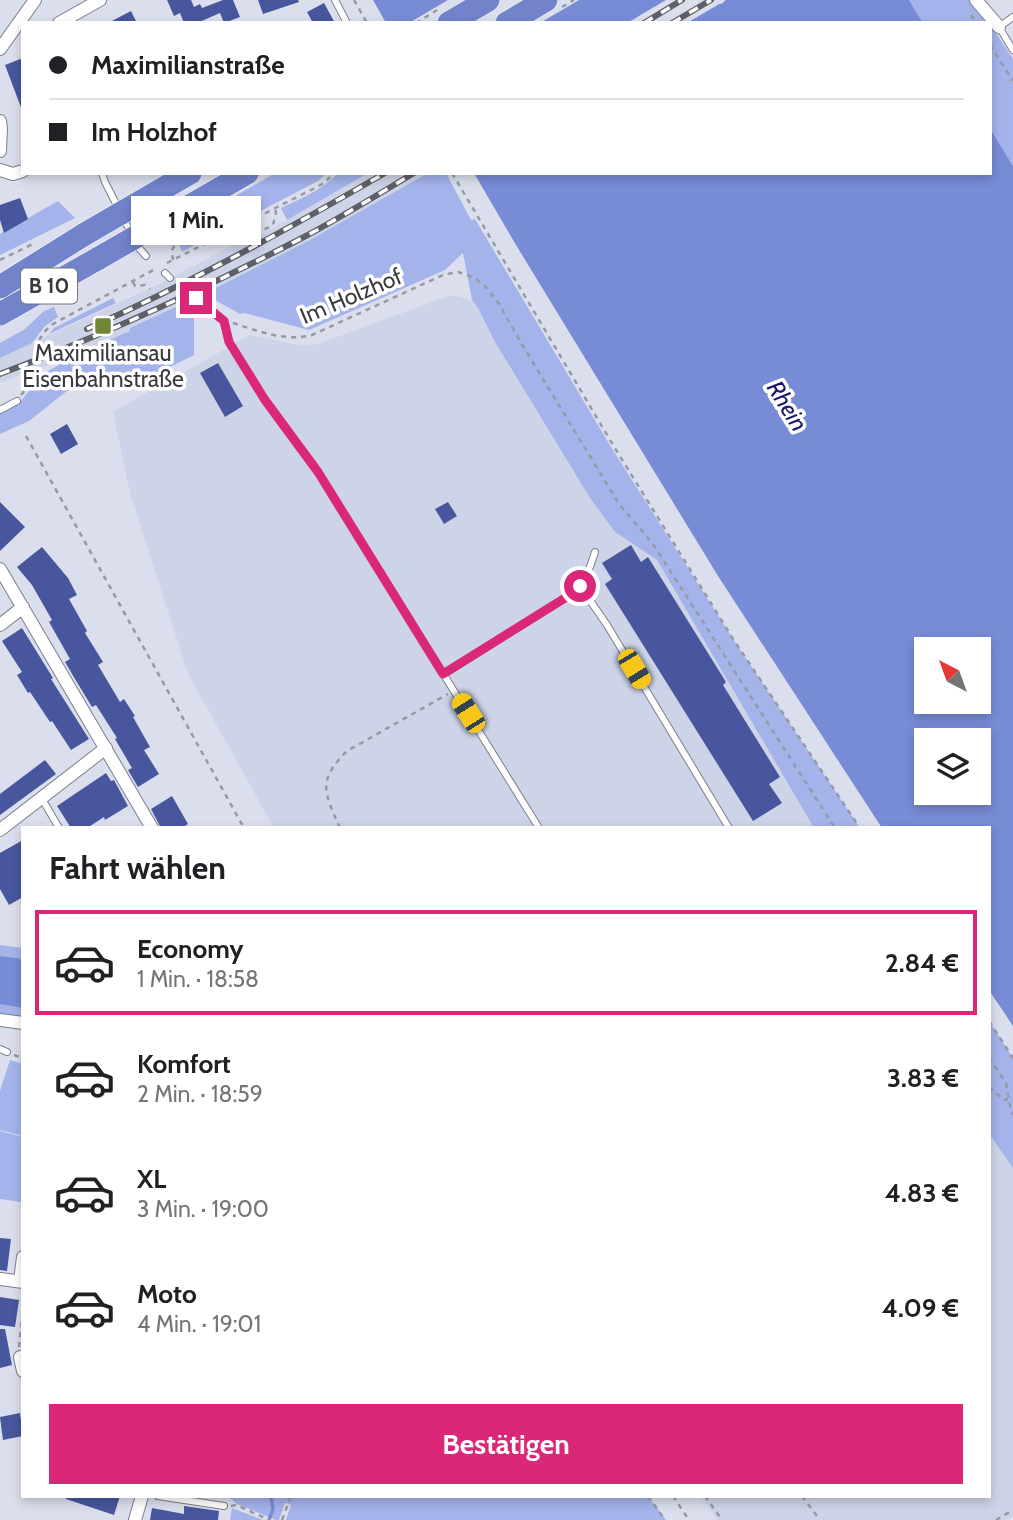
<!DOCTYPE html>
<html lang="de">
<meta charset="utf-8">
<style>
:root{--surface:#fff;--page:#f2f2f2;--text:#202124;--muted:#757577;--line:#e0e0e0;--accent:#db2777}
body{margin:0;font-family:Cabin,sans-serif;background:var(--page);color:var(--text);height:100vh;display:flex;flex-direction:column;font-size:26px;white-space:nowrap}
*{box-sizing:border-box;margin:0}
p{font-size:23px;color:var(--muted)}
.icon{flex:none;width:38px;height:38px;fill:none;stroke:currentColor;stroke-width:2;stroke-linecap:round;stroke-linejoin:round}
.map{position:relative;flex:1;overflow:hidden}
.side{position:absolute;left:21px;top:826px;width:970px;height:672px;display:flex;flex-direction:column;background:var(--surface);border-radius:0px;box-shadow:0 4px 10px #0003}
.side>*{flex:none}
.guide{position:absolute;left:21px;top:21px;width:971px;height:154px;border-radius:0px;box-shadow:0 4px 10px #0003;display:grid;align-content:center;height:154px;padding:0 28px;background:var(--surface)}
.needle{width:46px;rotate:319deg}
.fabs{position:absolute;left:914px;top:637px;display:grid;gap:14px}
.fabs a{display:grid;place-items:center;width:77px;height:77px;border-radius:0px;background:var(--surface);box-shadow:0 4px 10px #0003;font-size:35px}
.end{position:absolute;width:32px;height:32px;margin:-16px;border:9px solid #db2777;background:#fff;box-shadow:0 0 0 4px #fff}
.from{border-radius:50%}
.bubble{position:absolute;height:49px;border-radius:0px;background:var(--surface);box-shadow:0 4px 10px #0003;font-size:23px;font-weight:700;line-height:49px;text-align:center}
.car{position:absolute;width:21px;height:42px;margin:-21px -10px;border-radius:9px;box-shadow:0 0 5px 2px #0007;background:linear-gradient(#f5c518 24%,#345 0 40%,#f5c518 0 76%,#345 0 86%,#f5c518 0)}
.guide b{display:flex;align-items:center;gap:24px;height:66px;font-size:26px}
.guide b+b{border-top:2px solid var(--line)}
.guide i{width:18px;height:18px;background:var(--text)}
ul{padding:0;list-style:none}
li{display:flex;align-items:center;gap:21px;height:105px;margin:0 14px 10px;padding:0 14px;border:4px solid transparent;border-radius:0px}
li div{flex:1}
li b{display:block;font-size:26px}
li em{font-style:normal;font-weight:700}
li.on{border-color:var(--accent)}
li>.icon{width:63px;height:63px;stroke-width:1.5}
h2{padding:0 28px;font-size:32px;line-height:84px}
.button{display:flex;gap:14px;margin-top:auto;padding:14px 28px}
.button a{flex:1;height:80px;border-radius:0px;background:var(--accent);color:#fff;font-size:28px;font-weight:700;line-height:80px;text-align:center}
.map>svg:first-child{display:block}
</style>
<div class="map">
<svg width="1013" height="1520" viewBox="0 0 1013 1520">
<rect width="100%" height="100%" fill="#dbdfed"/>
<path fill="#ced4e8" d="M368,173H428L308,241L204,294L130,328L131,331L76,354L0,383V358L157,285L245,239L252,240Z
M451,295L472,300L478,308L495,342L590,498L615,532L657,560L814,828H274L188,674L130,493L113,412L250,335L303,346L318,344Z
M989,1136L992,1138L1013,1168V1516L1006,1520H717L700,1496H989Z"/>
<path fill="#a4b3ea" d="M909,0H972L990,23H923Z
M990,24L1013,59V166L991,130Z
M275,173H327L318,181L182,252L179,244L189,223Z
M338,173H368L287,220L281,208C302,198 322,190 338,173Z
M428,173H446L471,220L475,219L611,447L735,642L860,828H814L657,560L615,532L590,498L495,342L478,308L472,300L463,253L445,270L309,330L245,313L240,314L204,294L308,241Z
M58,201L75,218L0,255V234Z
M113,298L116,303L49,334L54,328Z
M180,305L194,317V355L132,386L89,380L67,391L29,421L0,434V414L20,402L43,374L76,355L130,331V328Z
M54,307L58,317L45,326L32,343L0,358V343L25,329L44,311Z
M0,945L23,948V1019L0,1015Z
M989,1021L1013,1058V1168L992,1138L989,1136Z
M10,1060L23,1064V1136L0,1130V1091Z
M0,1131L23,1137V1187L21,1202L0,1199Z
M228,1496H648L666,1520H286L291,1505L285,1503L279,1520H276L237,1504Z
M232,1508L263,1520H230Z"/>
<path fill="#788bd6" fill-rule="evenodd" d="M373,0H715L720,4L723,3L725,0H909L923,23H386Z
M991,130L1013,166V1026L989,990V828H882L718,576L516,245L474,173H990ZM978,649V702H926V649ZM926,740H978V793H926Z
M0,956L23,959V1008L0,1004Z"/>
<path fill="#dbdfed" d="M448,0H579L540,23H409Z
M666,0H726L687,23H627Z"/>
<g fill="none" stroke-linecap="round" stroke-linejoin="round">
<path stroke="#788bd6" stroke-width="3.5" d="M269,1520L273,1509L271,1496"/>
</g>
<path fill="#48569d" d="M167,0H191L194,7L200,4L202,8L223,0H233L240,17L224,23L220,13L197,23H184L180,13L174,16Z
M258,0H298L299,2L263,14Z
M324,3L335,23H313L307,12Z
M131,11L137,23H108Z
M23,58V110H22L5,65Z
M20,198L28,219L4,233L0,220V205Z
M218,363L243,406L225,417L200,373Z
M67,424L78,444L61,454L50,434Z
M0,502L25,527L0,551Z
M448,502L457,516L444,524L435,509Z
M631,545L641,562L648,557L726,682L723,685L780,777L769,784L782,803L753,821L605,584L612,579L602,563Z
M42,547L68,578L77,595L69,599L87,631L85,633L103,662L98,665L120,702L124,699L135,716L133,717L150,747L144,750L159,774L138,787L128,770L132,768L115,739L117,738L96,705L92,707L75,679L65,662L70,659L49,622L52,620L32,585L17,567Z
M22,628L53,678L51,679L89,739L71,750L52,721L50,722L30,692L28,693L17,675L22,672L2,641Z
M45,760L56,774L0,815V794Z
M106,773L111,781L114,780L128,806L105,820L104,817L87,828H71L57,806Z
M172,796L188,824L182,828H161L151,809Z
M23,840V897L9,905L0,889V853Z
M0,1238L11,1239L7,1271L0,1270Z
M0,1297L19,1300L15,1327L0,1325Z
M0,1329H5L12,1365L0,1368Z
M20,1413L23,1436L3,1440L0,1417Z
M66,1496H120L114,1515L66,1499Z
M184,1506L219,1511L218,1520H150L152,1508L184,1514Z"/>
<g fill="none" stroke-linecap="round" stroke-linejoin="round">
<defs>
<path id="lane" d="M335,0L347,23
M1013,17L999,27L1013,50
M102,173L105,182L138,247L146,256
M165,273L170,278
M196,298L224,321L229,342L265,400L318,472L539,828
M0,410L17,401
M580,586L607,625L729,828
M444,674L565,598C586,582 587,577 595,552
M41,797L59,828
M0,1049L7,1052
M158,1496L224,1506"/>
<path id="street" d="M976,0L999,27
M59,23L100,0
M0,49L35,0
M0,121L1,128L0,151
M0,170L13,174L23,171
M0,569L152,828
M0,625L23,607
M0,830L106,748
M0,1020L23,1023
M0,1279L23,1282
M20,1281L23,1257
M20,1357L23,1371
M135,1520L142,1496"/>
<path id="highway" d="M449,23L488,0
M507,23L546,0
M0,287L85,234
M0,314L99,258"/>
</defs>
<use href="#lane" stroke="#7c7f8b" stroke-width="8"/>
<use href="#street" stroke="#7c7f8b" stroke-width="14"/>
<use href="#highway" stroke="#fff" stroke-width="24"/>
<path stroke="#979aa4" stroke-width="2.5" stroke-dasharray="5 5" stroke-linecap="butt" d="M354,0L367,23
M562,7L574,0
M971,15L976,23
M416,23L437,10
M990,45L1013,81
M452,173L613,445L735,642L860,828
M248,240L250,237L273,225L276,212L275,208
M0,260L35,243
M173,260L172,250L182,231
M167,263L313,189L324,183L334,173
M133,282L135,286L145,285L150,289
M233,323C258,331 286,342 312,335L443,275L458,272L475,278L487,288L499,304L523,346L619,504L653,544L835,828
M39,340L46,330L53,324L157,268
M21,395L25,390L27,382
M26,436L244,828
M340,828C324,792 317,781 347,751L448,694
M989,1021L1013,1058
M14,1055L23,1058
M989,1058L1006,1083L1009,1102L1013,1115
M989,1087L1004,1100L1008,1099
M19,1347L23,1307
M648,1496L665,1520
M673,1496L689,1520
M705,1496L722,1520
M802,1496L820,1520
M231,1506L236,1505L270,1520
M282,1520L291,1496
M996,1520L1013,1510"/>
<use href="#lane" stroke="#fff" stroke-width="6"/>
<use href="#street" stroke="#fff" stroke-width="12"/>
<use href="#highway" stroke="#7183cb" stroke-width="23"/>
<defs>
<path id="rail" d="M644,23L682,0
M672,23L711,0
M87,329C190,283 288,229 385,173
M0,374C104,335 204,289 302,238C340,218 377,195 414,173"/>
</defs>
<use href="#rail" stroke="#5e6067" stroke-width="6"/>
<use href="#rail" stroke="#fff" stroke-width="3.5" stroke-dasharray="10" stroke-linecap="butt"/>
<defs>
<path id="highway-bridge" d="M85,234L190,173
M99,258L247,173"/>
</defs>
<use href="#highway-bridge" stroke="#fff" stroke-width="24" stroke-linecap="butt"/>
<use href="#highway-bridge" stroke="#7183cb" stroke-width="23"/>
</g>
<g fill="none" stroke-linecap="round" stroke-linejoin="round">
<path stroke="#db2777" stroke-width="9" d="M196,298L224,321L229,342L265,400L318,472L443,674L565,598L580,586"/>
</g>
<rect fill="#708536" stroke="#fff" stroke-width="2.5" x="94" y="317" width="18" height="18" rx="3.5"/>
<g text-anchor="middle" stroke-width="7" stroke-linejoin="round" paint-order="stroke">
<rect fill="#fff" stroke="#747579" stroke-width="2" x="21" y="268.5" width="56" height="35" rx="5"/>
<g font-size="21" font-weight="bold" fill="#393a3f">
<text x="49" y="293">B 10</text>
</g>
<g font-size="23" fill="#393a3f" stroke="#fff">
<text transform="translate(351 296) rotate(-23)" y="8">Im Holzhof</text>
</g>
<g font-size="23" fill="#393a3f" stroke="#fff">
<text x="103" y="361">Maximiliansau<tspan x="103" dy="26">Eisenbahnstraße</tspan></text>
</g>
<g font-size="24" font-style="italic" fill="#18186f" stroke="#fff">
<text transform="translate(787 406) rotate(58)" y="8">Rhein</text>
</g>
</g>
</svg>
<div class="fabs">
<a><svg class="needle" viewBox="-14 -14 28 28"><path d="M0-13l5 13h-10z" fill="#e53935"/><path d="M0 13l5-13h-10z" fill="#757577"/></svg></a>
<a><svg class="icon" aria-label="layers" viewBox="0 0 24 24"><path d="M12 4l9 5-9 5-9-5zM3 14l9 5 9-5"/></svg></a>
</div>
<i class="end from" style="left:580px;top:586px"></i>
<i class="end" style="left:196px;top:298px"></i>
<div class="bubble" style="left:131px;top:196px;width:130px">1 Min.</div>
<i class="car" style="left:634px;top:669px;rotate:149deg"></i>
<i class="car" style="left:468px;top:713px;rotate:328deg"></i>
<div class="guide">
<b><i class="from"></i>Maximilianstraße</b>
<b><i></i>Im Holzhof</b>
</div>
<section class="side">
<h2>Fahrt wählen</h2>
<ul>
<li class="on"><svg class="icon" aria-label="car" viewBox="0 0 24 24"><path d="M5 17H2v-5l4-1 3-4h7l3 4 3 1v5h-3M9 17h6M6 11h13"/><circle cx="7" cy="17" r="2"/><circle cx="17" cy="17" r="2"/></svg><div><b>Economy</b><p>1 Min. · 18:58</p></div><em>2.84 €</em></li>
<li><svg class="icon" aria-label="car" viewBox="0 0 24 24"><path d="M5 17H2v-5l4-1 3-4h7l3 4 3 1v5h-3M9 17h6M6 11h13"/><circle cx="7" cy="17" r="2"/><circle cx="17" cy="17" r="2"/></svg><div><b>Komfort</b><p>2 Min. · 18:59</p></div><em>3.83 €</em></li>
<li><svg class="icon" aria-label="car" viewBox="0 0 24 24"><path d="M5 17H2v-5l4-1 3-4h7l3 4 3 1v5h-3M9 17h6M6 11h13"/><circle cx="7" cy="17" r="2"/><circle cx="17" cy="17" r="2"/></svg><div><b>XL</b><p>3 Min. · 19:00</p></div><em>4.83 €</em></li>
<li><svg class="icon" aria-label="car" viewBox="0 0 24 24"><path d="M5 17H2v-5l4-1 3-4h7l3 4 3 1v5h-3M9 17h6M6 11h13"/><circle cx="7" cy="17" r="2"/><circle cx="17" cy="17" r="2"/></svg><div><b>Moto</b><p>4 Min. · 19:01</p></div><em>4.09 €</em></li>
</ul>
<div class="button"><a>Bestätigen</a></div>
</section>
</div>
